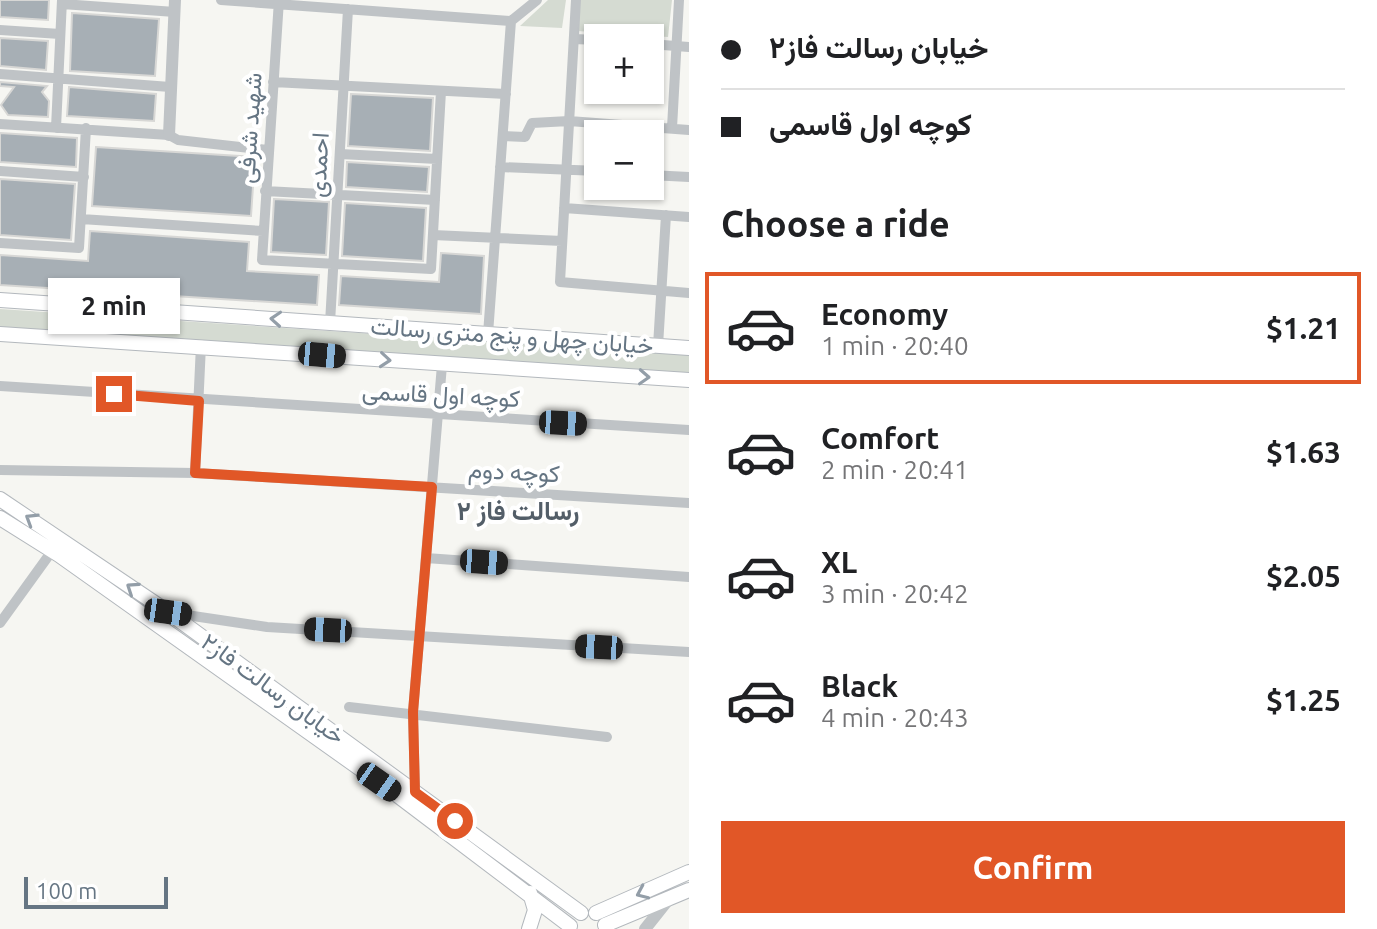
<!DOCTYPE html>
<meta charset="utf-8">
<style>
:root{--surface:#fff;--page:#f2f2f2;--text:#202124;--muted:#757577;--line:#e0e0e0;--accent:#e15727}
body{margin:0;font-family:Ubuntu,Vazirmatn,sans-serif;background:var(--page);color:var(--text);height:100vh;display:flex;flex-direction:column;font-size:30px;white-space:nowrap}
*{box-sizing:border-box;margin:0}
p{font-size:26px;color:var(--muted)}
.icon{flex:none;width:44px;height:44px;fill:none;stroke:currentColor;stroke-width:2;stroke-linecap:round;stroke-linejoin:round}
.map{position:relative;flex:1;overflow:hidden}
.sheet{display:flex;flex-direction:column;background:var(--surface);width:688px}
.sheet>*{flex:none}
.hud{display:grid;align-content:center;height:176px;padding:0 32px;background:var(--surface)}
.fabs{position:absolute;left:584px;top:24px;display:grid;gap:16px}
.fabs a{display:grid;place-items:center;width:80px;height:80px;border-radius:0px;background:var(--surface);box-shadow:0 2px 6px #0004;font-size:40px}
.scale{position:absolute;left:24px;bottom:20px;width:144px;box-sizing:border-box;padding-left:8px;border:4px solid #657583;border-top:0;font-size:22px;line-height:28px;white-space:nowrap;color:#657583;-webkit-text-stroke:6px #fff;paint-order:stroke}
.end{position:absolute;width:36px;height:36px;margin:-18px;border:10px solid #e15727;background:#fff;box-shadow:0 0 0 4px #fff}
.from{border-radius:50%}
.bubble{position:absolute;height:56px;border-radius:0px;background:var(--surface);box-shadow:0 2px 6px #0004;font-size:26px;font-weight:700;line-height:56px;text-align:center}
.car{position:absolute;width:24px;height:48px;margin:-24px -12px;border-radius:10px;box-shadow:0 0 6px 2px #0007;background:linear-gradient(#222 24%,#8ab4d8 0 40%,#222 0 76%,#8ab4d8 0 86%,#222 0)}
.hud b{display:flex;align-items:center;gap:28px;height:76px;font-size:30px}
.hud b+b{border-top:2px solid var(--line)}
.hud i{width:20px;height:20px;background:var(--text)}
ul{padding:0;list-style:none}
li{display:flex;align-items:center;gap:24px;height:112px;margin:0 16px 12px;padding:0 16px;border:4px solid transparent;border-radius:0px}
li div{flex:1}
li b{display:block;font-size:30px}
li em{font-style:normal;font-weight:700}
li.on{border-color:var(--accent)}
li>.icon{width:72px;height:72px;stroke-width:1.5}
h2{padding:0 32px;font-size:36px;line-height:96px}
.cta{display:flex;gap:16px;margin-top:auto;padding:16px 32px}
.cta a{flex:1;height:92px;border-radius:0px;background:var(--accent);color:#fff;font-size:32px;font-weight:700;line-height:92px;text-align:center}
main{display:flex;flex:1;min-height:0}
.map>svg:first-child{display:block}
</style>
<main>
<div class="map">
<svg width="689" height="929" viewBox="0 0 689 929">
<rect width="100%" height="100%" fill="#f6f6f2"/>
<path fill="#d5dbd2" d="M548,0H566L562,28L520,26Z
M579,0H672L668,37L577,31Z
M0,309L689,355V374L0,327Z"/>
<path fill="#a7afb5" stroke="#d7d7d5" stroke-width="2" d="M0,0H49L48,20L0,17Z
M72,13L159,19L155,76L70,71Z
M0,38L48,41L46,70L0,66Z
M0,82L47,86L42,92L49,101L48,117L8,115L1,105L14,87L0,86Z
M69,87L156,94L154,121L67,116Z
M351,94L433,98L430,151L348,146Z
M0,133L77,138L76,167L0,162Z
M96,147L255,157L251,216L92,206Z
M347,162L429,167L427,192L346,187Z
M0,179L75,184L71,240L0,235Z
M274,199L329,202L326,255L271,252Z
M345,203L426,208L423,261L342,256Z
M90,231L249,242L247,271L319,275L317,305L0,285V255L88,261Z
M441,253L484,256L481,314L339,305L341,276L439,282Z"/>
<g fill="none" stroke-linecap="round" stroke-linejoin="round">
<defs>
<path id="secondary" d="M0,300L689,348
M0,334L689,380
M0,499L168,612L581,913
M0,518L59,555L397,795L570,926
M596,913L689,872
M605,925L689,890
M529,929L535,910L530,893"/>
</defs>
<use href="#secondary" stroke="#b3b8bd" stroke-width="16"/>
<path stroke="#bfc3c6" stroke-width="10" d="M221,0L511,21
M279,0L262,260L431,269L441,91
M576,0L560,282L689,293
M62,4L175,12
M511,21L537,0
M0,30L60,34
M574,39L598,40
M650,44L689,47
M0,74L170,87
M273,82L506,94
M0,124L169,135L178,140L268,150
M56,128L62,0
M672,128L679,0
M503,136L525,137L532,123L569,121L689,130
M340,154L437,159
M500,167L598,171
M0,171L84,177
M650,175L689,177
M265,191L435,200
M564,208L689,217
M81,219L263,231
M433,235L562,241
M0,243L79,248L86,128
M330,323L348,9
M488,334L511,21
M658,346L666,215
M0,386L689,430
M0,470L195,473L689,503
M195,473L201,345
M426,558L689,577
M173,613L267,627L689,652
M0,623L52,551
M349,707L607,737
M415,792L413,712L442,365"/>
<path stroke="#bfc3c6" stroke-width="12" d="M169,135L175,0
M645,929L668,900"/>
<use href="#secondary" stroke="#fff" stroke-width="14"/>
</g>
<defs><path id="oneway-chevron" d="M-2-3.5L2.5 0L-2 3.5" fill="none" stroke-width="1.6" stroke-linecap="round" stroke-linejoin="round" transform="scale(2)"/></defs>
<g stroke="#939ea8">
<use href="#oneway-chevron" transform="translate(276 319) rotate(-176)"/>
<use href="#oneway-chevron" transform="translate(385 360) rotate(5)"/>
<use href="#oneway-chevron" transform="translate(644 377) rotate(3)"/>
<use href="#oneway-chevron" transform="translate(31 519) rotate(-148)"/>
<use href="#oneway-chevron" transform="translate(132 588) rotate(-146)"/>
<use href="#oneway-chevron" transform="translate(642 893) rotate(156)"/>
</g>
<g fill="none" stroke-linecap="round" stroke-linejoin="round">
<path stroke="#e15727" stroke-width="10" d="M114,394L199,401L195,473L432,487L413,712L415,792L455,821"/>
</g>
<g text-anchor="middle" stroke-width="8" stroke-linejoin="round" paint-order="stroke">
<g font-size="24" fill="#657583" stroke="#fff">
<text transform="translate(250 128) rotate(-86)" y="8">شهید شرفی</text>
<text transform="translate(319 165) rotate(-87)" y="8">احمدی</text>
<text transform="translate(512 336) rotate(4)" y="8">خیابان چهل و پنج متری رسالت</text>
<text transform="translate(441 395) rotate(3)" y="8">کوچه اول قاسمی</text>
<text transform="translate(514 472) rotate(3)" y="8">کوچه دوم</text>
<text transform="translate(273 689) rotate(36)" y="8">خیابان رسالت فاز۲</text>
</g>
<g font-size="26" font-weight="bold" fill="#535e68" stroke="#fff">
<text x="518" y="520">رسالت فاز ۲</text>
</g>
</g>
</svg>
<div class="fabs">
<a>+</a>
<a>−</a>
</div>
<div class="scale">100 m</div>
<i class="end from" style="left:455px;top:821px"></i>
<i class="end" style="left:114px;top:394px"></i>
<div class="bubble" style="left:48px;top:278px;width:132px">2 min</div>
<i class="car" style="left:322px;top:355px;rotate:95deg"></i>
<i class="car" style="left:563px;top:423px;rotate:93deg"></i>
<i class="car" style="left:484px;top:562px;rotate:94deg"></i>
<i class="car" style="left:168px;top:612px;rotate:98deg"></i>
<i class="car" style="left:328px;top:630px;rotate:273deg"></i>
<i class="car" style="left:599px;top:647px;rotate:273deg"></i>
<i class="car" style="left:379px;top:782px;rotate:125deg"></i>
</div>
<section class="sheet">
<div class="hud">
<b><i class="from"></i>خیابان رسالت فاز۲</b>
<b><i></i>کوچه اول قاسمی</b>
</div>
<h2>Choose a ride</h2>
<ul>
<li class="on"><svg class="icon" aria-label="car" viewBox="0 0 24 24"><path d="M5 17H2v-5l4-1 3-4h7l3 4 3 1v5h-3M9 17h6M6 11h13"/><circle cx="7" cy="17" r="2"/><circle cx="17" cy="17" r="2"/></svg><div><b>Economy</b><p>1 min · 20:40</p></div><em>$1.21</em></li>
<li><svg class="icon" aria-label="car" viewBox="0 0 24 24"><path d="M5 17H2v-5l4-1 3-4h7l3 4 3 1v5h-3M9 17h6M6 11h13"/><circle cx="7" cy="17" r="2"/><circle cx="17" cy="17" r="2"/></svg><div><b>Comfort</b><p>2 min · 20:41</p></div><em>$1.63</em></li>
<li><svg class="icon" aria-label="car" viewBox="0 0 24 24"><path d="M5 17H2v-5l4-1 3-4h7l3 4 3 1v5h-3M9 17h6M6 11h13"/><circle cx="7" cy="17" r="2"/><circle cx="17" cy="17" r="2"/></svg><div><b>XL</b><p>3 min · 20:42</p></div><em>$2.05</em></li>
<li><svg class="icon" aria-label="car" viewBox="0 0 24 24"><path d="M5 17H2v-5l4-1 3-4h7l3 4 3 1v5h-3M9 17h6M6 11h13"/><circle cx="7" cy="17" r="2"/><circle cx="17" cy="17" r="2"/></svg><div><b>Black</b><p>4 min · 20:43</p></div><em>$1.25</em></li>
</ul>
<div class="cta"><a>Confirm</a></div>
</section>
</main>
